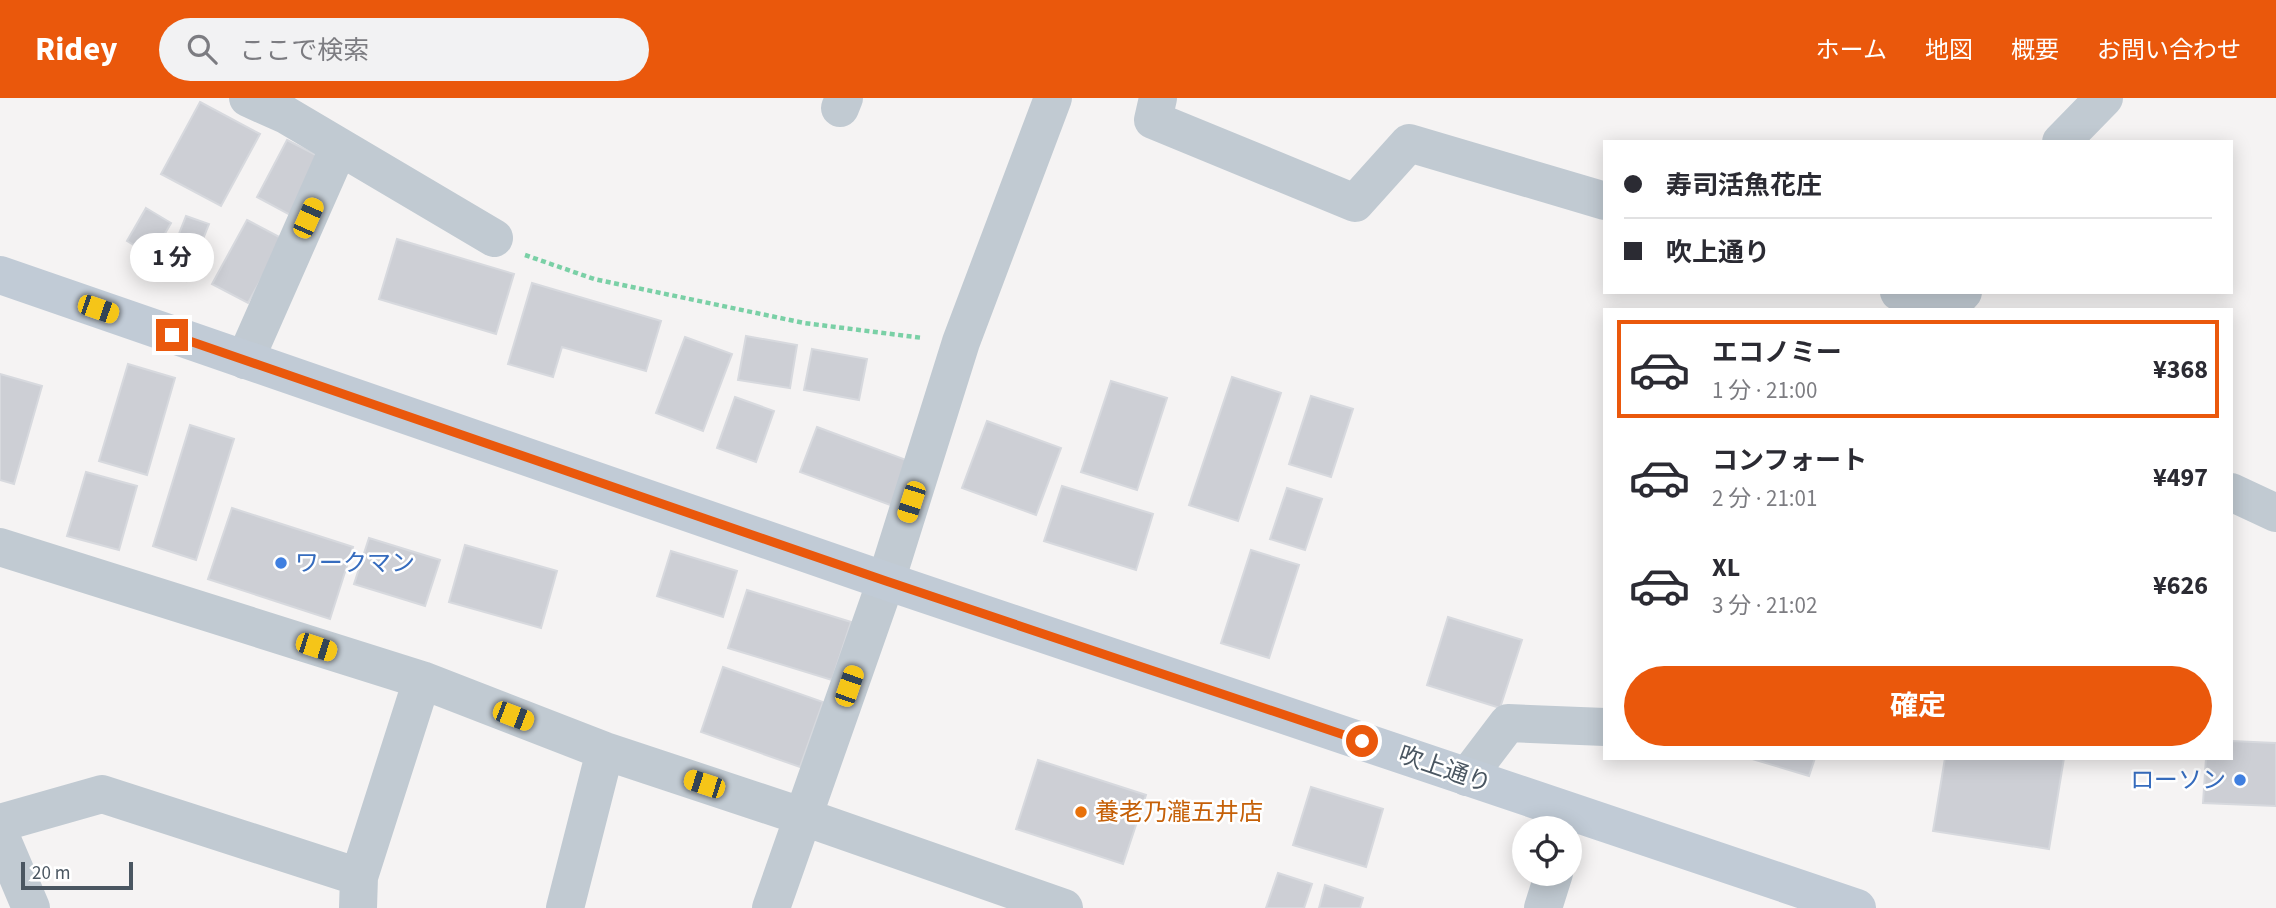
<!DOCTYPE html>
<html lang="ja">
<meta charset="utf-8">
<style>
:root{--surface:#fff;--page:#f2f2f3;--text:#2b2b33;--muted:#7c7c81;--line:#e1e1e2;--accent:#ea580c}
body{margin:0;font-family:"Source Sans 3","Noto Sans JP",sans-serif;background:var(--page);color:var(--text);height:100vh;display:flex;flex-direction:column;font-size:26px;white-space:nowrap}
*{box-sizing:border-box;margin:0}
p{font-size:23px;color:var(--muted)}
.icon{flex:none;width:38px;height:38px;fill:none;stroke:currentColor;stroke-width:2;stroke-linecap:round;stroke-linejoin:round}
.map{position:relative;flex:1;overflow:hidden}
.details{position:absolute;left:1603px;top:210px;width:630px;height:452px;display:flex;flex-direction:column;background:var(--surface);border-radius:0px;box-shadow:0 4px 18px #0003}
.details>*{flex:none}
.guide{position:absolute;left:1603px;top:42px;width:630px;height:154px;border-radius:0px;box-shadow:0 4px 18px #0003;display:grid;align-content:center;height:154px;padding:0 21px;background:var(--surface)}
.controls{position:absolute;left:1512px;top:718px;display:grid;gap:14px}
.controls a{display:grid;place-items:center;width:70px;height:70px;border-radius:50%;background:var(--surface);box-shadow:0 4px 18px #0003;font-size:35px}
.scale{position:absolute;left:21px;bottom:18px;width:112px;box-sizing:border-box;padding-left:7px;border:4px solid #4a5661;border-top:0;font-size:19px;line-height:24px;white-space:nowrap;color:#4a5661;-webkit-text-stroke:5px #fff;paint-order:stroke}
.end{position:absolute;width:32px;height:32px;margin:-16px;border:9px solid #ea580c;background:#fff;box-shadow:0 0 0 4px #fff}
.from{border-radius:50%}
.bubble{position:absolute;height:49px;border-radius:24px;background:var(--surface);box-shadow:0 4px 18px #0003;font-size:23px;font-weight:700;line-height:49px;text-align:center}
.car{position:absolute;width:21px;height:42px;margin:-21px -10px;border-radius:9px;box-shadow:0 0 5px 2px #0007;background:linear-gradient(#f5c518 24%,#345 0 40%,#f5c518 0 76%,#345 0 86%,#f5c518 0)}
.guide b{display:flex;align-items:center;gap:24px;height:66px;font-size:26px}
.guide b+b{border-top:2px solid var(--line)}
.guide i{width:18px;height:18px;background:var(--text)}
ul{padding:12px 0 0;list-style:none}
li{display:flex;align-items:center;gap:21px;height:98px;margin:0 14px 10px;padding:0 7px;border:4px solid transparent;border-radius:0px}
li div{flex:1}
li b{display:block;font-size:26px}
li em{font-style:normal;font-weight:700}
li.active{border-color:var(--accent)}
li>.icon{width:63px;height:63px;stroke-width:1.5}
.cta{display:flex;gap:14px;margin-top:auto;padding:14px 21px}
.cta a{flex:1;height:80px;border-radius:42px;background:var(--accent);color:#fff;font-size:28px;font-weight:700;line-height:80px;text-align:center}
header{display:flex;align-items:center;gap:42px;box-sizing:border-box;height:98px;padding:0 35px;background:var(--accent);color:#fff}
header strong{font-size:33px}
nav{display:flex;gap:38px;margin-inline-start:auto;font-size:24px}
.search{width:490px;height:63px;background:var(--page);display:flex;align-items:center;gap:18px;box-sizing:border-box;padding:0 24px;border-radius:38px;color:var(--muted);font-size:26px}
.map>svg:first-child{display:block}
</style>
<header>
<strong>Ridey</strong>
<div class="search"><svg class="icon" aria-label="search" viewBox="0 0 24 24"><circle cx="10" cy="10" r="6"/><path d="M15 15l6 6"/></svg>ここで検索</div>
<nav><a>ホーム</a><a>地図</a><a>概要</a><a>お問い合わせ</a></nav>
</header>
<div class="map">
<svg width="2276" height="810" viewBox="0 0 2276 810">
<rect width="100%" height="100%" fill="#f5f3f3"/>
<path fill="#cdcfd5" stroke="#d7d9de" stroke-width="2" d="M200,4L260,36L221,108L161,76Z
M287,42L322,60L292,118L257,99Z
M146,110L171,125L152,158L127,143Z
M186,118L209,126L186,183L164,174Z
M247,122L283,141L248,205L212,186Z
M397,141L514,176L496,236L379,201Z
M532,185L661,223L646,273L562,249L553,279L508,266Z
M746,238L797,247L790,290L738,282Z
M685,239L732,256L703,333L656,315Z
M812,251L867,261L859,302L804,292Z
M128,266L175,280L147,377L99,363Z
M0,276L42,288L14,386L0,382Z
M1232,279L1281,295L1238,423L1189,407Z
M1111,283L1167,300L1137,392L1081,374Z
M1311,298L1353,311L1331,379L1289,366Z
M735,299L774,313L756,364L717,350Z
M987,323L1061,350L1036,417L962,390Z
M190,327L234,341L196,462L153,448Z
M817,329L909,363L893,408L800,374Z
M86,374L137,388L119,452L67,438Z
M1062,388L1153,416L1136,472L1044,443Z
M1287,390L1322,401L1305,452L1270,441Z
M232,410L353,449L330,521L208,481Z
M369,440L440,462L425,508L354,486Z
M465,447L557,473L541,530L449,504Z
M1251,452L1299,467L1269,560L1221,545Z
M671,453L737,473L723,519L657,498Z
M747,492L851,524L832,582L728,550Z
M1448,519L1522,542L1500,610L1427,587Z
M723,569L823,604L800,669L701,634Z
M2231,643L2276,645V708L2203,705L2206,660H2231Z
M1749,660H1815L1809,678Z
M1945,660H2064L2049,751L1933,733Z
M1038,662L1146,697L1123,766L1016,731Z
M1311,689L1383,711L1366,769L1293,747Z
M1278,775L1312,786L1304,810H1266Z
M1325,787L1363,800L1360,810H1319Z"/>
<g fill="none" stroke-linecap="round" stroke-linejoin="round">
<path stroke="#7ad0a6" stroke-width="4.5" stroke-dasharray="5 3.5" stroke-linecap="butt" d="M525,157L594,181L804,225L923,240"/>
<path stroke="#c1cad2" stroke-width="38" d="M248,0L286,17L494,140
M1158,0L1153,22L1355,105L1409,45L1605,103
M840,10L844,0
M2061,44L2104,0
M1899,194L1931,212
M1947,212L1963,194
M245,262L339,49
M2231,394L2276,415
M0,449L422,582L605,653L804,719L1064,810
M1467,679L1508,625L1605,629
M0,725L102,696L359,779
M0,737L31,810
M358,810L359,779L422,582
M565,810L605,653
M771,810L886,483L961,244L1053,0
M1543,810L1554,775"/>
<path stroke="#c1cbd6" stroke-width="38" d="M0,177L886,483L1857,810"/>
</g>
<g fill="none" stroke-linecap="round" stroke-linejoin="round">
<path stroke="#ea580c" stroke-width="9" d="M172,237L886,483L1362,643"/>
</g>
<g fill="#3f7fe0" stroke="#fff" stroke-width="2.5">
<circle cx="281" cy="465" r="7"/>
<circle cx="2240" cy="682" r="7"/>
</g>
<circle fill="#e8710a" stroke="#fff" stroke-width="2.5" cx="1081" cy="714" r="7"/>
<g text-anchor="middle" stroke-width="5" stroke-linejoin="round" paint-order="stroke">
<g font-size="24" fill="#366cbe" stroke="#fff" text-anchor="start">
<text x="295" y="473">ワークマン</text>
<text x="2226" y="690" text-anchor="end">ローソン</text>
</g>
<g font-size="24" fill="#4a5661" stroke="#fff">
<text transform="translate(1445 671) rotate(19)" y="8">吹上通り</text>
</g>
<g font-size="24" fill="#c56008" stroke="#fff" text-anchor="start">
<text x="1095" y="722">養老乃瀧五井店</text>
</g>
</g>
</svg>
<div class="controls">
<a><svg class="icon" aria-label="locate" viewBox="0 0 24 24"><circle cx="12" cy="12" r="6"/><path d="M12 2v4M12 18v4M2 12h4M18 12h4"/></svg></a>
</div>
<div class="scale">20 m</div>
<i class="end from" style="left:1362px;top:643px"></i>
<i class="end" style="left:172px;top:237px"></i>
<div class="bubble" style="left:130px;top:135px;width:84px">1 分</div>
<i class="car" style="left:308px;top:120px;rotate:24deg"></i>
<i class="car" style="left:98px;top:211px;rotate:109deg"></i>
<i class="car" style="left:911px;top:404px;rotate:198deg"></i>
<i class="car" style="left:316px;top:549px;rotate:108deg"></i>
<i class="car" style="left:849px;top:588px;rotate:19deg"></i>
<i class="car" style="left:513px;top:618px;rotate:111deg"></i>
<i class="car" style="left:704px;top:686px;rotate:288deg"></i>
<div class="guide">
<b><i class="from"></i>寿司活魚花庄</b>
<b><i></i>吹上通り</b>
</div>
<section class="details">
<ul>
<li class="active"><svg class="icon" aria-label="car" viewBox="0 0 24 24"><path d="M5 17H2v-5l4-1 3-4h7l3 4 3 1v5h-3M9 17h6M6 11h13"/><circle cx="7" cy="17" r="2"/><circle cx="17" cy="17" r="2"/></svg><div><b>エコノミー</b><p>1 分 · 21:00</p></div><em>¥368</em></li>
<li><svg class="icon" aria-label="car" viewBox="0 0 24 24"><path d="M5 17H2v-5l4-1 3-4h7l3 4 3 1v5h-3M9 17h6M6 11h13"/><circle cx="7" cy="17" r="2"/><circle cx="17" cy="17" r="2"/></svg><div><b>コンフォート</b><p>2 分 · 21:01</p></div><em>¥497</em></li>
<li><svg class="icon" aria-label="car" viewBox="0 0 24 24"><path d="M5 17H2v-5l4-1 3-4h7l3 4 3 1v5h-3M9 17h6M6 11h13"/><circle cx="7" cy="17" r="2"/><circle cx="17" cy="17" r="2"/></svg><div><b>XL</b><p>3 分 · 21:02</p></div><em>¥626</em></li>
</ul>
<div class="cta"><a>確定</a></div>
</section>
</div>
